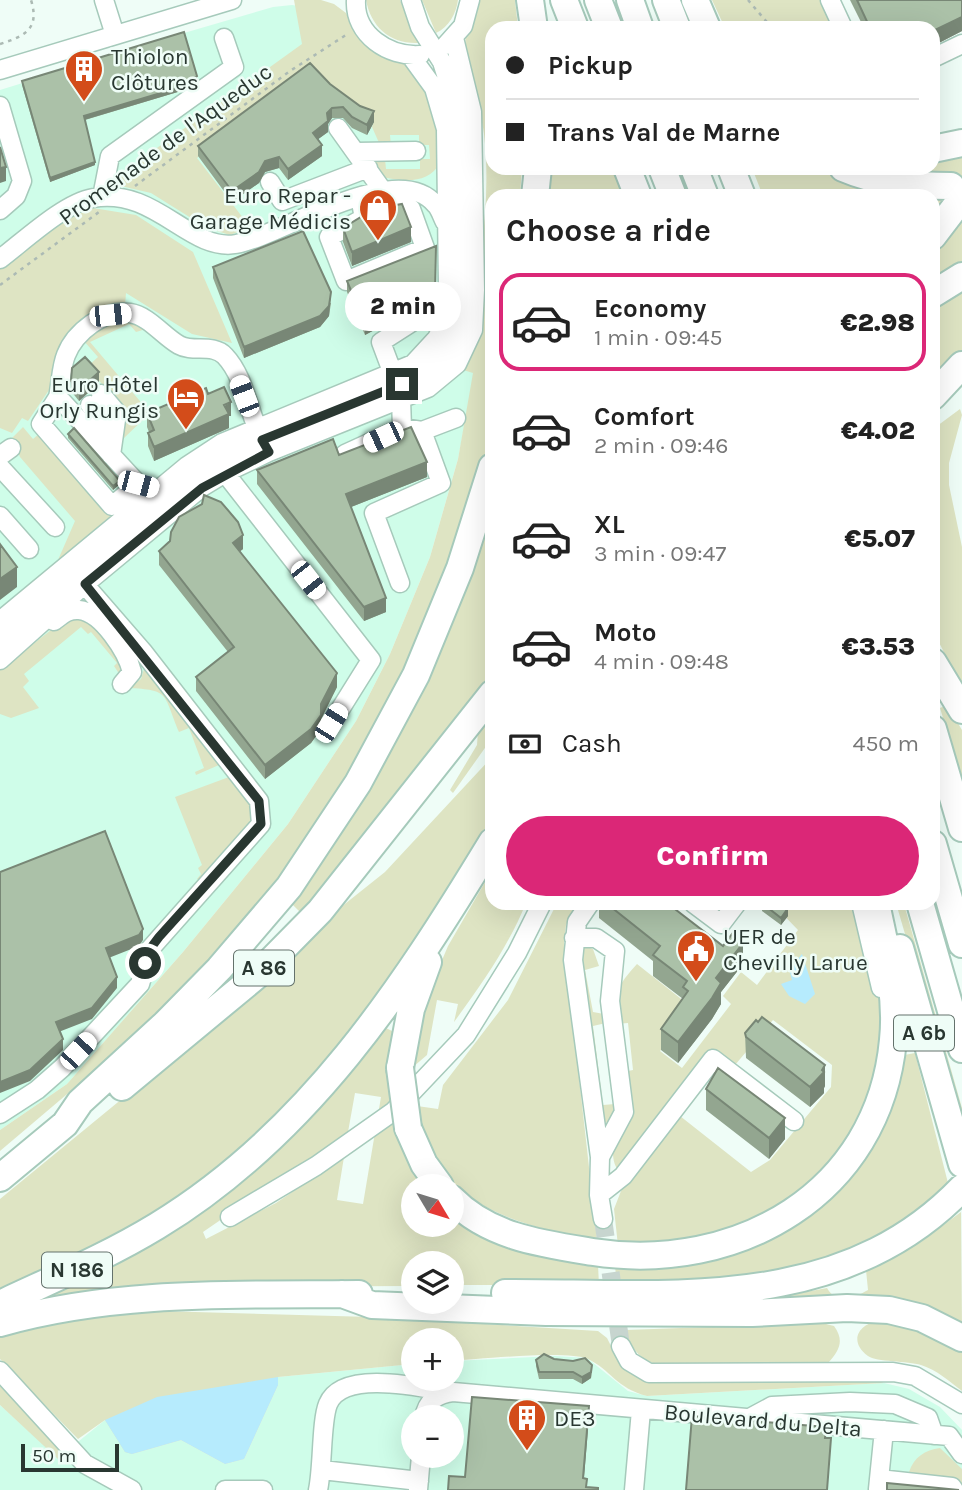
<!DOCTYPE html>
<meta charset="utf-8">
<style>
:root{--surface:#fff;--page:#f6f6f6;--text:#222;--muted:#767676;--line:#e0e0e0;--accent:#db2777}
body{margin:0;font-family:Karla,sans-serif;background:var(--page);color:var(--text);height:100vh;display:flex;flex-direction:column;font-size:26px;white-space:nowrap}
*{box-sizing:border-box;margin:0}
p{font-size:23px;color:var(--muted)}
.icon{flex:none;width:38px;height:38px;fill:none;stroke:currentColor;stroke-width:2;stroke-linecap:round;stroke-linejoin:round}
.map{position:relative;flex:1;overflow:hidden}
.drawer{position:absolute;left:485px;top:189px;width:455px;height:721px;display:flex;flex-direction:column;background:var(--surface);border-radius:21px;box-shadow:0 7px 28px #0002}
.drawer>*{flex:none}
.guide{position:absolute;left:485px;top:21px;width:455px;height:154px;border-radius:21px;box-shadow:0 7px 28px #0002;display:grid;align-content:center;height:154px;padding:0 21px;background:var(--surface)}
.needle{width:46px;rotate:128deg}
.controls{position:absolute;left:401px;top:1174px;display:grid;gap:14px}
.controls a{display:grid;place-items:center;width:63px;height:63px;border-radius:50%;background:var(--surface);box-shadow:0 7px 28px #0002;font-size:35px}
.scale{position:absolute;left:21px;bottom:18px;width:98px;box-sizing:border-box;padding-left:7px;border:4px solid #293731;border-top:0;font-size:19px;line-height:24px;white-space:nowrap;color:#293731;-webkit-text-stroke:5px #effdf7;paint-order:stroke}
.end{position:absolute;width:32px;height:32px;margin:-16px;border:9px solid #293731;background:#fff;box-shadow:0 0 0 4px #fff}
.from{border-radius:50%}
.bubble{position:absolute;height:49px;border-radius:24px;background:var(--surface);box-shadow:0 7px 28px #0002;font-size:23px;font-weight:800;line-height:49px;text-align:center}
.car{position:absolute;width:21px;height:42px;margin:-21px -10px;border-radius:9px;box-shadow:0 0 5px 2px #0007;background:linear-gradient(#fff 24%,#345 0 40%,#fff 0 76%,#345 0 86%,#fff 0)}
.guide b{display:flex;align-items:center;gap:24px;height:66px;font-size:26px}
.guide b+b{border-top:2px solid var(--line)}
.guide i{width:18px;height:18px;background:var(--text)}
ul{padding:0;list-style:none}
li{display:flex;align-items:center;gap:21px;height:98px;margin:0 14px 10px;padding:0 7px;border:4px solid transparent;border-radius:21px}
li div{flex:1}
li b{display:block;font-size:26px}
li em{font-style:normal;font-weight:800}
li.selected{border-color:var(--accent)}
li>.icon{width:63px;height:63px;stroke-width:1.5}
h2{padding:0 21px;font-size:32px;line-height:84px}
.pay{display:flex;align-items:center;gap:18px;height:77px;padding:0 21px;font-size:26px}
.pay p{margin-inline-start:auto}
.primary-button{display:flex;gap:14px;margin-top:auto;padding:14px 21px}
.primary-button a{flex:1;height:80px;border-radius:42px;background:var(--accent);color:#fff;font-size:28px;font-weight:800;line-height:80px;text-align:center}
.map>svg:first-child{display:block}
</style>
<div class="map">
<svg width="962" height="1490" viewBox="0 0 962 1490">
<rect width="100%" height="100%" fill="#effdf7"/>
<path fill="#cffde9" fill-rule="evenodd" d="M292,5L346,13L355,32L373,50L421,73L478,353L458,459L430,557L390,654L356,721L288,824L183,952L67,1084L0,1130V90L184,33L273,7Z
M555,1356L587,1358L628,1391L647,1396L884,1383L909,1389L940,1407L962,1430V1490H0V1405L58,1458L105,1420L132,1454L181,1440L225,1464L244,1459L278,1385V1377L413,1364V1379H452V1361ZM413,1418H452V1456H413Z"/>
<path fill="#dee4c3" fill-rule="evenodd" d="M294,0H321L334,4L346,13L355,32L373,50L413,66L437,105L440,163C428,185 403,181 382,177L374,160L385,159L386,169H420V159H430L429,145H419V135H390L391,146L380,145L372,127L374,121L309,74L197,158L250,227L230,235L207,228L151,193L108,183L302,44Z
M366,0H400L418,43C390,44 371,27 366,0Z
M422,0H458C456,14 449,27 436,33Z
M479,0H515L518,28H492V168H522L520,196H492V430L476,491L446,576L387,712L311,841L223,949L125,1045L0,1151V1130L67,1084L183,952L288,824L356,721L390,654L430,557L458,459L473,373L460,369C475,293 493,213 484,134C481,107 465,70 465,45C465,30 480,16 479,0Z
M712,0H822L835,28H725Z
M962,150V182L863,168H933V154Z
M548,168H612L623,196H546Z
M752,168H829L944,196L933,218V196H763Z
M93,208L136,215L193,252L232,343L192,334L126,293L125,306L79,323L64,337L57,354L49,390L28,421L22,418L12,433L0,428V268L68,218Z
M962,213V266L933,283V252Z
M962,289V353L933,383V306Z
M119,322L138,324L146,329L136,332L129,324L90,342L150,413L123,439L116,431L124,409L87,367L98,357L83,340L99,326Z
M960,409L962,415L949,463V485L962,547V687L933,631V429Z
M23,427L33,439L40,433L111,513L112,519L58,560L75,521L20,457L12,438Z
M492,497V672L363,842L302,914L291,903Z
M86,617L120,656L124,669L120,675L114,666L117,663L91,632L88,634L81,627L24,674L29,681L23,687L39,708L11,718L0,714V670L65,619Z
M144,669L219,763V765L196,775L195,772L204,768L189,728L179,732C163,693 170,690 128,688L141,679Z
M947,705L962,730V780L940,708Z
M492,714V738L453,793L450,790L477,745L478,731Z
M492,757V821L381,1000L280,1119L165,1213L0,1294V1199L257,988L331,915L385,872Z
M229,777L249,802L254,819L202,882L197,879L201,874L198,868L202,865L175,797Z
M492,870V903H526C508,947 482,984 454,1022L458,1004L437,1000L427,1055L413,1067L426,998L448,946Z
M557,903H577L566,925L564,943L597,1239C513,1226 432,1203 417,1106L438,1109L443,1085L508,1000Z
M772,903H856C863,932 870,962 877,991C879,1002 884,1016 884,1027C882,1121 806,1208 718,1235C690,1243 648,1243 618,1246L614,1209L621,1191L680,1116L751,1172L770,1160L831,1087L832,1065L773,1020L735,1065L714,1051L618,1169C605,1159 620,1091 623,1072L633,1070L628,1023L616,1024C613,994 617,986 637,964L685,1002L668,1041L660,1051L682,1068L731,1004L723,996L741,972L757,985L798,930Z
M904,904L962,1108V1129L898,910Z
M582,945L593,949L599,966L585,970L593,1012L604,1014L606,1023L593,1026L603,1105L615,1104L617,1113L613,1121L607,1123L602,1121L577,952Z
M384,1027L394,1032C384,1106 388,1124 428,1186H413V1225H452V1211L598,1265L599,1285H452V1264H413V1286L209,1287L40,1299C177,1240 298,1150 384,1027ZM355,1093L381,1097L363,1204L337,1200L344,1157L276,1203L206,1239L203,1232L348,1132Z
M915,1053L948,1183L914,1216L884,1237L754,1282L617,1284L615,1266L645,1267L707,1262L747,1250L807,1217L839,1186L899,1056Z
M961,1212L962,1328L725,1303L774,1298L827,1288C837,1305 854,1298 868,1290L866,1270L922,1241Z
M159,1311L371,1317L598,1331L607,1338L621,1366L655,1382L871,1379L884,1383L647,1396C616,1388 611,1370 588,1359C568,1350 477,1359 452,1361V1340H413V1364L278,1377V1385L244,1459L225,1464L181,1440L132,1454L125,1452L105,1420L78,1439L0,1359V1337C53,1322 105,1315 159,1311Z
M881,1320C908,1325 940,1336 962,1353V1391C949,1381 937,1370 921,1365C908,1361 876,1362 868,1356C847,1340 860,1323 881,1320Z
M822,1323L834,1326C845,1341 839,1351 828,1363L662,1366C642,1361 630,1350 626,1330Z
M0,1386L65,1452L58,1459L0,1405Z
M940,1448L962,1469V1487L953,1479L913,1478L909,1472C914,1457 925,1450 940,1448Z"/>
<path fill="#b6ebfd" d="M802,954L815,994L805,1004L789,996L781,984L792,980L789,969Z
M278,1377V1385L244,1459L225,1464L181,1440L132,1454L125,1452L105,1420L157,1397Z"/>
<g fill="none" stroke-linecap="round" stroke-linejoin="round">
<path stroke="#c7d5cf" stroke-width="18" stroke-dasharray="18 9" stroke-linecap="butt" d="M603,1219L621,1346"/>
<defs>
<path id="minor" d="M104,0L115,35
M356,0C354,35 389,57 420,55
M830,0L843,28
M446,45L463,26L470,0
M933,58L962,44
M0,70L232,0
M0,106L22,181L16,196L0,210
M338,128L383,191
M357,152L416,151
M270,182L282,201L368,168
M102,197L110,156L234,67L224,38
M360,197L364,218L329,237L346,281L425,248L411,209L402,206L364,214
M0,259C24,241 64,203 93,198C156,187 189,252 236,244C281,236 396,158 435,204C440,208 442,217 445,222
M393,374L381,342L420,317
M101,394L117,413L111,455
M58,397L41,424L112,506L138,484
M90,405L112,430
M422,431L456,418
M345,454L402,428
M0,456L11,448
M0,467L55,527
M225,473L371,660L331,724
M158,490L138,484L58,397C61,384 61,367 66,355C75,332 104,309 130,313C149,316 163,336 179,345C193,353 213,343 225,356C245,377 249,414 262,440
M0,516L29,549
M400,583L374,513L441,483L422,431L402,428L401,399
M0,621L187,466L222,443L413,364L437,338L445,322L448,288L446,129L434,88L410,55
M54,621C62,615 68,609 79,610C102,612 127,652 132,672L122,684
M0,642L166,499L225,457L423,374L438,362L450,345L459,327L462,304L458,112L442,62L420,27L411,0
M0,660L85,584L202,487L225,473L269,452L428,388L457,364L473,330L475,290L472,112L454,38
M590,903L577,922L573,960L600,1157L599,1195L603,1219
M693,903L721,924L737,903
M861,903L881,988
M574,938H596L615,951L610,1001L624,1112L600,1157
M0,1114L37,1090L62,1068L140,984L150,949L261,824L259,801L144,653L78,577
M599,1195L623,1176L713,1059L794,1121
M230,1217L316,1166L394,1111L466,1035L517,953L542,903
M621,1346L629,1361L649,1373L893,1372L915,1376L962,1404
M0,1371L85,1464L132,1490
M424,1418C427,1401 436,1394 453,1392L949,1436L962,1454
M746,1420L772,1406L850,1402L895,1404L928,1418L934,1435
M322,1470L419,1481
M879,1479L952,1487L954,1490
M878,1489L884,1430
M225,1490H263
M318,1490C323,1467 321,1421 328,1404C342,1369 420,1387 449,1392
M418,1490L421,1456
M634,1490L641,1410"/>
<path id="highway" d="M530,0L534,28
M564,0L575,28
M598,0L609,28
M630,0L640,28
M666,0L677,28
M695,0L707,28
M933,149L962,143
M627,168L638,196
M662,168L673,196
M694,168L705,196
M731,168L742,196
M843,168C878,183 914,186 951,186
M535,196L538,168
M933,236L962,198
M933,294L962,276
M933,396L962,365
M933,662L962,710
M933,729L962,828
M933,844L962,944
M920,903L962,1049
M900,948L962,1164
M400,1068L411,1009L428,962
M122,1087L256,976L320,911L492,694
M408,1128L424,1164L440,1186
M0,1178L65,1124L80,1102L165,1024L219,969L289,887L358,783L416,675L460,568L492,467
M452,1199C489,1237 543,1244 593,1252C737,1274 879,1194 893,1040C898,994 885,947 876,903
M505,1293C666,1292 839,1316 962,1188
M342,1294L372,1305L546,1312L752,1313L847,1308L889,1310L922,1318L962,1338
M0,1304C53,1279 106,1257 157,1226C308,1134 402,990 492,842
M0,1323C114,1290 241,1295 359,1294"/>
</defs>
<use href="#minor" stroke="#a6cabb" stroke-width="21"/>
<use href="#highway" stroke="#a6cabb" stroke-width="30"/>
<path stroke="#acbab4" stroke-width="2.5" stroke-dasharray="3.5 5" stroke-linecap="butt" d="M748,0L772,28
M0,44C25,36 40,29 31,0
M135,186L290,71L349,33
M0,285L99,212"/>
<use href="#minor" stroke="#fff" stroke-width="18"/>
<use href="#highway" stroke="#fff" stroke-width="26"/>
<defs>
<path id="highway-bridge" d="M400,1068L408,1128"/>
</defs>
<use href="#highway-bridge" stroke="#a6cabb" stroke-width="30" stroke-linecap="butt"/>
<use href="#highway-bridge" stroke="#fff" stroke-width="26"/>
</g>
<path fill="#93a690" d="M850,0H962V31L933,46V28H864Z
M197,79L181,91L85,120L95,165L50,182L22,85V81Z
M330,84L374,122L367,135L352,128L343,118H332L328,124V132L318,139L322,156L288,180L279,168L265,172L259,183L232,202L198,156V146Z
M343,228L411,242L352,266L343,242Z
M436,246L435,302L416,307L415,302L397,309V318L365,335L347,292V281Z
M213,267L331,303L329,316L320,327L244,358L213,278Z
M71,381L99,383L79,401L71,391Z
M208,394L231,416H229V428L154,461L148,446V433L149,432L147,427V413Z
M68,434L120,484L113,490L68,438Z
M339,455L427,477L351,507L386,612L364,621L257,484V470Z
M170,541L243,549L240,551L337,687L321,719V729L311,743L265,779L196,691V677L228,652L159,565V551Z
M599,903H667L743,964L721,992V1004L712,1019L678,1063L661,1050V1029L683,999L653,976V961L599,918Z
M762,903L788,916L781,925L762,911Z
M745,1033L825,1086L824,1088V1093L810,1107L746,1058Z
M706,1089L785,1139L769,1159L706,1110Z
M554,1359L592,1371L591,1378L582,1384L573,1379H539L536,1366V1360Z"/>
<path fill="#788776" d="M962,17V31L933,46V31Z
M197,76V79L181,91L84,120V116Z
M332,108V118L328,124V132L313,143V133Z
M374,111V122L367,135V125Z
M322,145V156L288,180V169Z
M279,157V168L265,172L259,183L232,202V191L265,161Z
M95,162V165L50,182V178Z
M6,167V181L0,183V168Z
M411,227V242L352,266V252Z
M436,246L435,302L416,307V296Z
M415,291V302L397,309V318L365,335V324L394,300Z
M331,292L329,316L320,327L244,358V347Z
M99,372V383L79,401V390Z
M231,402V416H229V428L154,461V447Z
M427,462V477L346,509V494Z
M120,481V484L113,490V486Z
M243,535V549L233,557V543Z
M17,567V587L0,600V579Z
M386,598V612L364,621V607Z
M337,673V687L321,719V729L311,743L265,779V765L321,704Z
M788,908V916L781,925V918Z
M143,929V940L139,946L106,959V948Z
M743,943V964L721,992V1004L712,1019L678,1063V1042L716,978Z
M117,977V988L92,1019L56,1033V1022Z
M63,1039V1050L30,1081L0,1093V1082Z
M825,1065V1086L824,1088V1093L810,1107V1087Z
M785,1118V1139L769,1159V1138Z
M592,1365L591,1378L582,1384V1377Z
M589,1406V1417L583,1489V1478Z"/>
<path fill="#abc1a8" stroke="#788776" stroke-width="2" d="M857,0H962V17L933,31V28H870Z
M184,32L197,76L181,87L84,116L95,162L50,178L22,81Z
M310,63L330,84L360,106L374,111L367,125L352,117L343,107L332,108L327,113L328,121L313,133L322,145L288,169L279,157L265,161L259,172L232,191L198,146Z
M0,147L6,167L0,168Z
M402,204L411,227L352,252L343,228L374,209Z
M303,231L331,292L329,306L320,316L244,347L213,267Z
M436,246L435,292L416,296L415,291L394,300L397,308L365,324L347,281Z
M85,357L99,372L79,390L71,381L72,368Z
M224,387L231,402L224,405L229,414L154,447L148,433L154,430L147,413L206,388L208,394Z
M411,427L427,462L346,494L386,598L364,607L257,470L333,439L339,455Z
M74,428L120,481L113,486L68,434Z
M204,495L221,502L238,522L243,535L233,543L337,673L321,704V715L311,729L265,765L196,677L234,647L159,551L170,541L171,532L179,517L202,504Z
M0,544L17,567L0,579Z
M105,831L143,929L139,935L106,948L117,977L92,1008L56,1022L63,1039L30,1070L0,1082V872Z
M606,903H667L723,946L732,934L743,943L716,978L721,983L712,998L678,1042L661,1029L688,991L683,987L687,981L653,955L660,946Z
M762,903H781L788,908L781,918Z
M762,1017L825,1065L822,1070L824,1072L810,1087L746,1037L745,1033L756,1020L758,1022Z
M718,1068L785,1118L769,1138L706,1089Z
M544,1354L554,1359L573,1361L585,1358L592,1365L591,1372L582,1377L573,1372H539L536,1360Z
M472,1397L589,1406L583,1478L587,1479L586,1487L598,1488V1490H448L449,1476L465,1477Z
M692,1416L826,1427L825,1438H831L827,1490H686Z
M887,1483L959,1490H887Z"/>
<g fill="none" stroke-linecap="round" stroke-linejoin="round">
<path stroke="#293731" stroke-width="9" d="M145,963L150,949L159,937L261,824L259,801L85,584L202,488L269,452L262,440L402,384"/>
</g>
<defs>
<symbol id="building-pin" viewBox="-11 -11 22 30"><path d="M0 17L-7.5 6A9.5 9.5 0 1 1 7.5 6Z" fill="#d34c1a" stroke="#effdf7"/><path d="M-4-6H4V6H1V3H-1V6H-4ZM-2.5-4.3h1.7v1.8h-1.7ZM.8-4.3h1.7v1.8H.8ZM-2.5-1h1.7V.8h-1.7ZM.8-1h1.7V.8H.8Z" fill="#fff"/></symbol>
<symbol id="shop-pin" viewBox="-11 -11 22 30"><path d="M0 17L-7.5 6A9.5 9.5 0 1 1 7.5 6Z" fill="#d34c1a" stroke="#effdf7"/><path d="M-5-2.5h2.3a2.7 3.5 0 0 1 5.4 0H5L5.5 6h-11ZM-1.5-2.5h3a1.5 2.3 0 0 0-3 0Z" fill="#fff"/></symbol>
<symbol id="hotel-pin" viewBox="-11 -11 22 30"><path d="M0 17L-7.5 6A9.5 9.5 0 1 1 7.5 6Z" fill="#d34c1a" stroke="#effdf7"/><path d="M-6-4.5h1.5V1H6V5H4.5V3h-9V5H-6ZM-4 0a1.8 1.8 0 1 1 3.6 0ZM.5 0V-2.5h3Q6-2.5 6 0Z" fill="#fff"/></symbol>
<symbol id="civic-pin" viewBox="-11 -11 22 30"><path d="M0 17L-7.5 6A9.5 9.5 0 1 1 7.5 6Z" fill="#d34c1a" stroke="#effdf7"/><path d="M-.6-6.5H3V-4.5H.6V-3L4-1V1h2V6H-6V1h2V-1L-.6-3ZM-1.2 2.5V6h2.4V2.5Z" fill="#fff"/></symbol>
</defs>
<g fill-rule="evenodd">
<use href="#building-pin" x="62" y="47" width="44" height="60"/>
<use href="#shop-pin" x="356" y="186" width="44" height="60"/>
<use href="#hotel-pin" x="164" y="375" width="44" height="60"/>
<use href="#civic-pin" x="674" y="927" width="44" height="60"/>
<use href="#building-pin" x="505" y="1396" width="44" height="60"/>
</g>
<g text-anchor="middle" stroke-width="5" stroke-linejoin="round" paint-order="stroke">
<g fill="#effdf7" stroke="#64726c" stroke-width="2">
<rect x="234" y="950.5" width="60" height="35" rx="5"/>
<rect x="894" y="1015.5" width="60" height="35" rx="5"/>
<rect x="42" y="1252.5" width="70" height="35" rx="5"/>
</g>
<g font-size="21" font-weight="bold" fill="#293731">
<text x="264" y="975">A 86</text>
<text x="924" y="1040">A 6b</text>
<text x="77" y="1277">N 186</text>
</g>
<g font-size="23" fill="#293731" stroke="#effdf7" text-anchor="start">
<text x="111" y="64">Thiolon<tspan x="111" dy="26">Clôtures</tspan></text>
<text x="351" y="203" text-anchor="end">Euro Repar -<tspan x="351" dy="26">Garage Médicis</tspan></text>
<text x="159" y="392" text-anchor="end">Euro Hôtel<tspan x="159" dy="26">Orly Rungis</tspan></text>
<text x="723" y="944">UER de<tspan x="723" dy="26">Chevilly Larue</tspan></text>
<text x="554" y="1426">DE3</text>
</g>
<g font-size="23" fill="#293731" stroke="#effdf7">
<text transform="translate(165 144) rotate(-36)" y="8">Promenade de l'Aqueduc</text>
<text transform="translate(763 1420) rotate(5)" y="8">Boulevard du Delta</text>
</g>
</g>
</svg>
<div class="controls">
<a><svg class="needle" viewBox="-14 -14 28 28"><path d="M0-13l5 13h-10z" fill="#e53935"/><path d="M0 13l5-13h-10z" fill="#767676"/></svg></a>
<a><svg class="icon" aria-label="layers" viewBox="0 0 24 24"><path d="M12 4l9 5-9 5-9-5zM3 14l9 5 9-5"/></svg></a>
<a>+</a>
<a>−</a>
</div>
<div class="scale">50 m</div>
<i class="end from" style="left:145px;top:963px"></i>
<i class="end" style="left:402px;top:384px"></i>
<div class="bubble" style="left:345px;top:282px;width:116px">2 min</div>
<i class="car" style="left:110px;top:315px;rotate:84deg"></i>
<i class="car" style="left:244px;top:396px;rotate:339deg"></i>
<i class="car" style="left:383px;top:437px;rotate:245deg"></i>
<i class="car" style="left:138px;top:484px;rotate:105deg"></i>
<i class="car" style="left:308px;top:580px;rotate:142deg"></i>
<i class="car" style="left:331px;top:723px;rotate:32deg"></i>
<i class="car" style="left:78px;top:1051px;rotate:43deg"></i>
<div class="guide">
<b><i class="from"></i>Pickup</b>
<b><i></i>Trans Val de Marne</b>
</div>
<section class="drawer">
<h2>Choose a ride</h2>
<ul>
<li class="selected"><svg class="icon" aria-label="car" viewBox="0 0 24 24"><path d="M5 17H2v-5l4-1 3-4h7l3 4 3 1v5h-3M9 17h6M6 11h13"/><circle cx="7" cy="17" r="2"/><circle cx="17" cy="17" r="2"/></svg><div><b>Economy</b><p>1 min · 09:45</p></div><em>€2.98</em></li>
<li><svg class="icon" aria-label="car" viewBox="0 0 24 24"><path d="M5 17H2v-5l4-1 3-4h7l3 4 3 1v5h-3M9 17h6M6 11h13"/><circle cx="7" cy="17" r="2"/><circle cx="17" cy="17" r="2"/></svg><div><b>Comfort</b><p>2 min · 09:46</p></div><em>€4.02</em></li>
<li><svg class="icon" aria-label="car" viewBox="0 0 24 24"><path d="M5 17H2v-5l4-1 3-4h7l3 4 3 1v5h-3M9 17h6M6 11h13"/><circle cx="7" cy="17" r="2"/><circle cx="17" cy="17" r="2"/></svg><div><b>XL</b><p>3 min · 09:47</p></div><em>€5.07</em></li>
<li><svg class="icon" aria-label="car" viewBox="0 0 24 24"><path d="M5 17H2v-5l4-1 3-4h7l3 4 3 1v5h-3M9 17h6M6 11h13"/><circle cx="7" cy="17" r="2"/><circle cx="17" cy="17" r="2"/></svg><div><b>Moto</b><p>4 min · 09:48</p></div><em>€3.53</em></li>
</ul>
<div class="pay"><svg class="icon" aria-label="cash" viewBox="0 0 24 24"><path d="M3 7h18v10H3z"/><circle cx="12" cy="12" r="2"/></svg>Cash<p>450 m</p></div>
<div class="primary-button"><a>Confirm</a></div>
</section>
</div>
